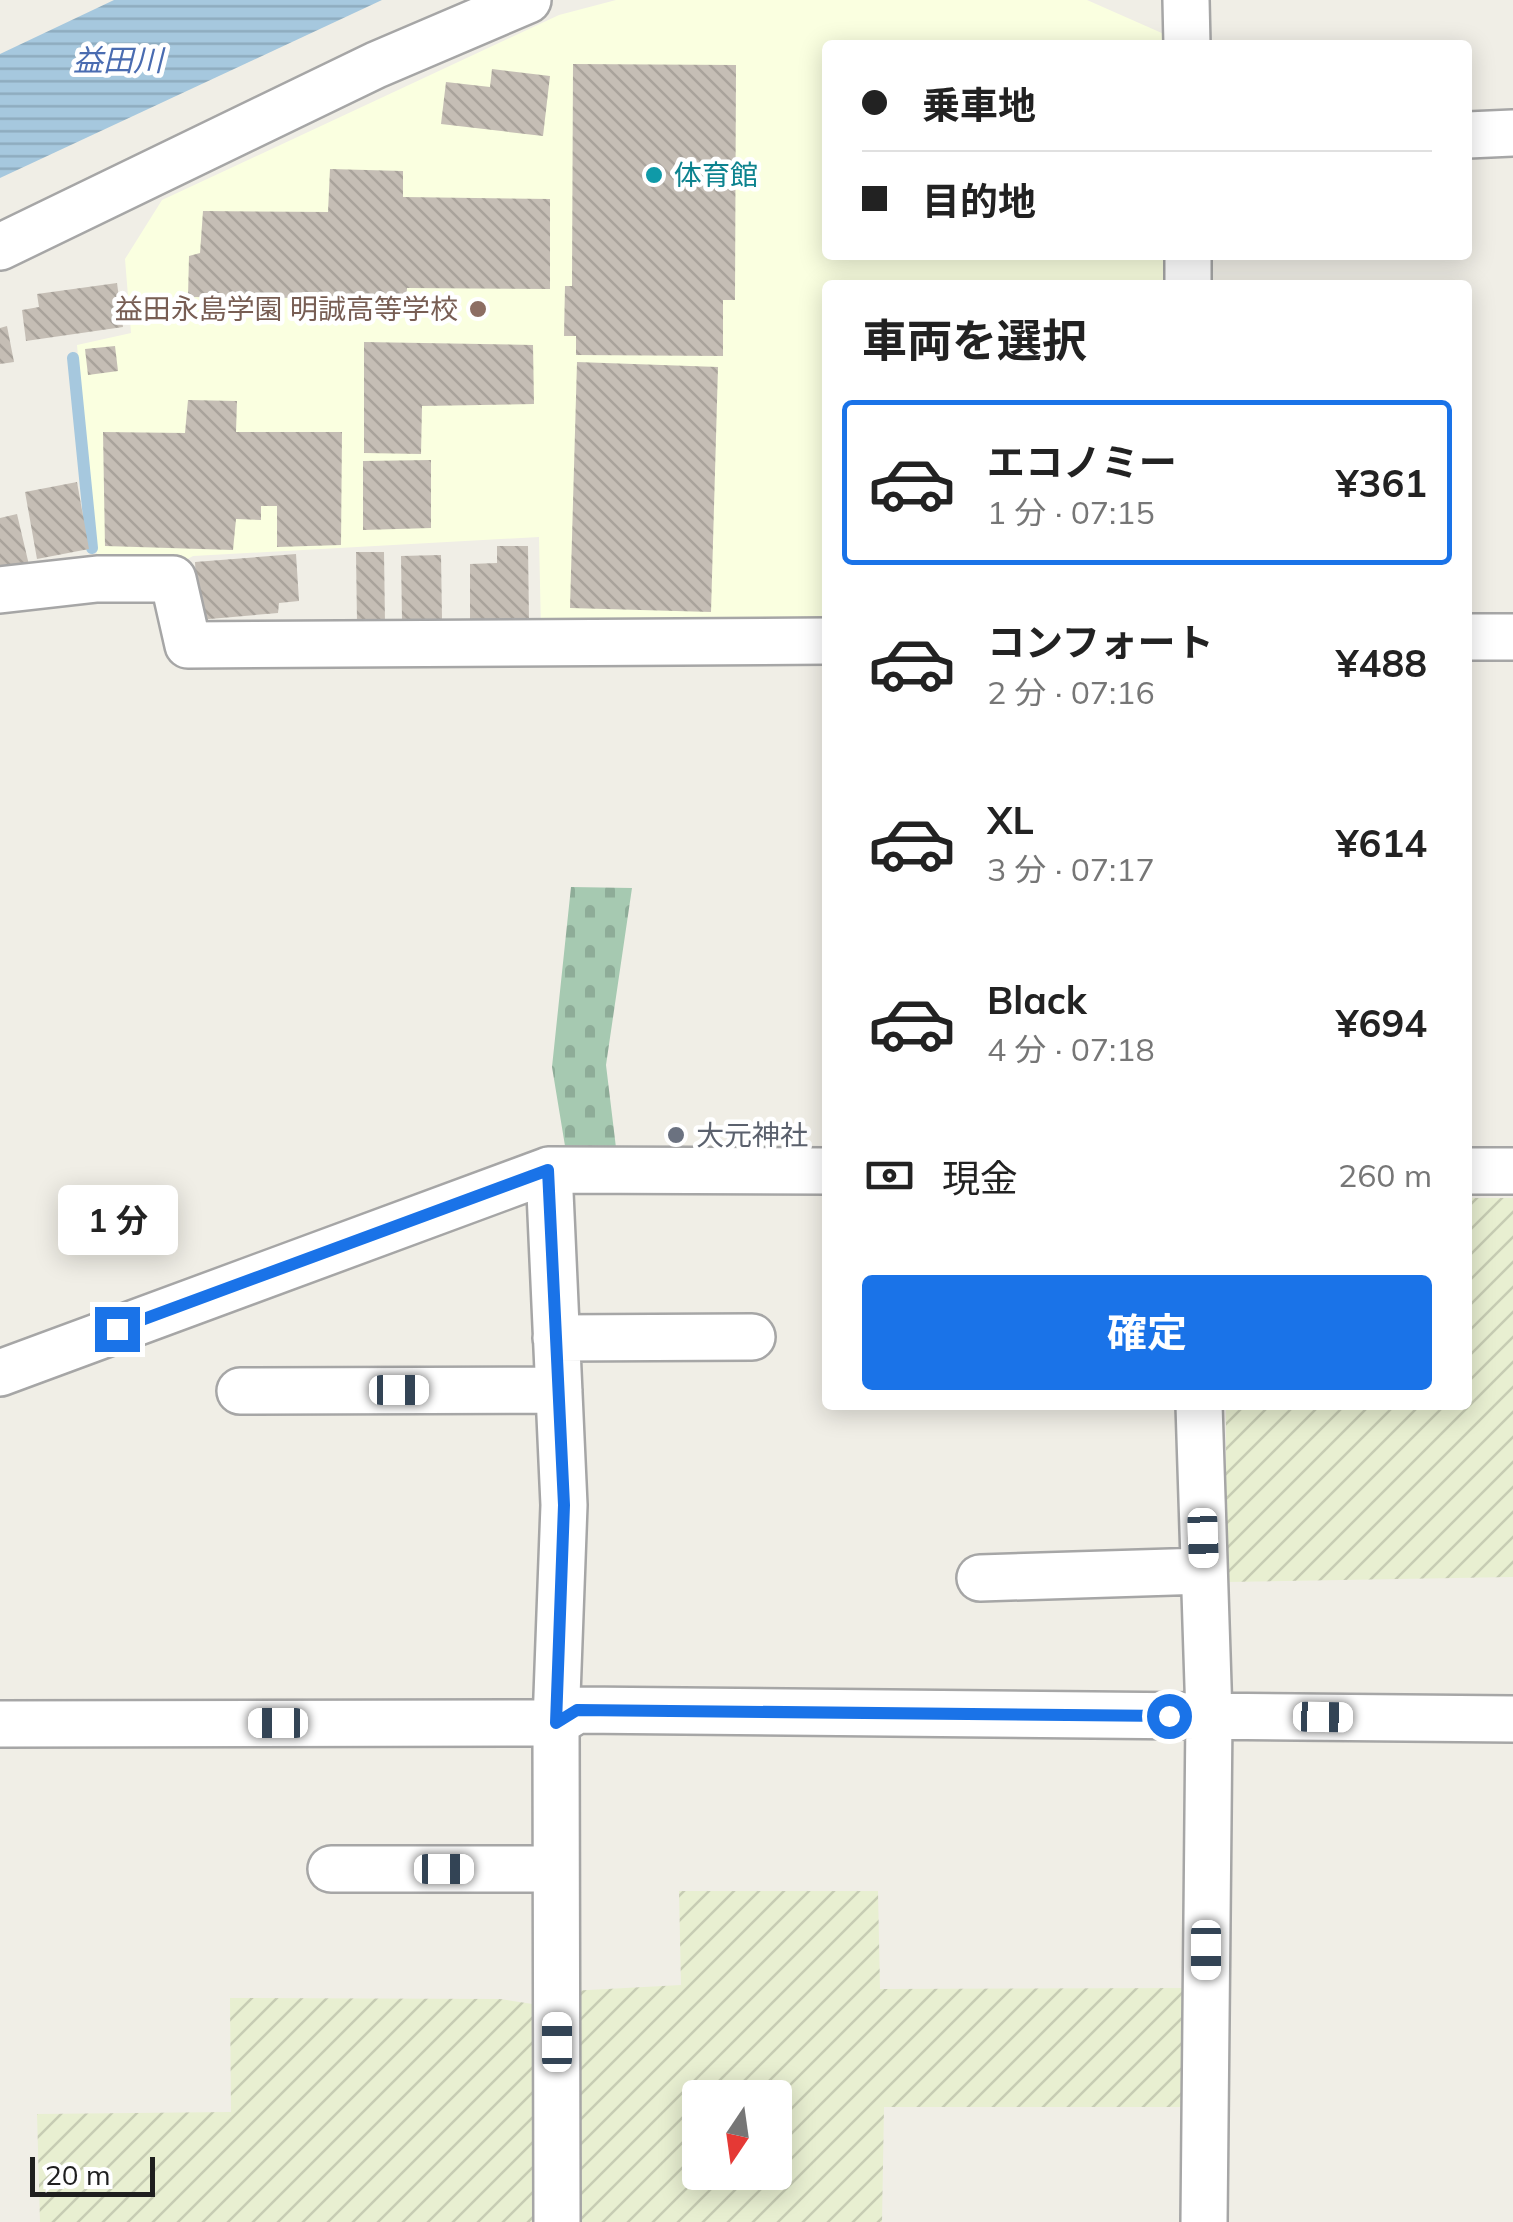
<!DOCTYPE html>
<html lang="ja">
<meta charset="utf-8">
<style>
:root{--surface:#fff;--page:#f2f2f2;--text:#222;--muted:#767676;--line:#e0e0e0;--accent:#1a73e8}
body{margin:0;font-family:Mulish,"Noto Sans JP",sans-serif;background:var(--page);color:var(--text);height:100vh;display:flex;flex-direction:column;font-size:38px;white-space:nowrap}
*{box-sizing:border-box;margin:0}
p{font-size:32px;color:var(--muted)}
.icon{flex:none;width:55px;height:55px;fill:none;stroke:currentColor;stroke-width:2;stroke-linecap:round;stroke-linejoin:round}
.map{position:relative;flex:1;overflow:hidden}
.panel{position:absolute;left:822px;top:280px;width:650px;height:1130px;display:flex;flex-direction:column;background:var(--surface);border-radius:10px;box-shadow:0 5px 25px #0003}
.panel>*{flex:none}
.top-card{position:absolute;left:822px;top:40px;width:650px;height:220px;border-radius:10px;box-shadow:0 5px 25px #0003;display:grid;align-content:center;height:220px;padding:0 40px;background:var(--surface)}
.needle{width:65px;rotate:193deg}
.tools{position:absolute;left:682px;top:2080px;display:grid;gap:20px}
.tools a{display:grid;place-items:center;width:110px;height:110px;border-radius:10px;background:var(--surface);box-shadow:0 5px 25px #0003;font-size:50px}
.scale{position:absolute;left:30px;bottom:25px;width:125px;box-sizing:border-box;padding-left:10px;border:5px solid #1f1f1f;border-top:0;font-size:28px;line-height:35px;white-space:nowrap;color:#1f1f1f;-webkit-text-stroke:8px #fff;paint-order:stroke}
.end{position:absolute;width:45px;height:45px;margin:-22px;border:12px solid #1a73e8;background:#fff;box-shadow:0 0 0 5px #fff}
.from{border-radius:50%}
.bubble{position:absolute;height:70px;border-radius:10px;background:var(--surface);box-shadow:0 5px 25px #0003;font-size:32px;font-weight:700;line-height:70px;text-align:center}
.car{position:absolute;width:30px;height:60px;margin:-30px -15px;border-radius:12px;box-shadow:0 0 8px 2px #0007;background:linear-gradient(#fff 24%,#345 0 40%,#fff 0 76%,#345 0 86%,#fff 0)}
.top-card b{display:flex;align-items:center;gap:35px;height:95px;font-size:38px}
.top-card b+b{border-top:2px solid var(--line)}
.top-card i{width:25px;height:25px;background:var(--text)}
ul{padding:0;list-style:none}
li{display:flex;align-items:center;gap:30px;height:165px;margin:0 20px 15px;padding:0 20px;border:5px solid transparent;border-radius:10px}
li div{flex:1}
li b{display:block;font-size:38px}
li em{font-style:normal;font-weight:700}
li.active{border-color:var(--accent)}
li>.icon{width:90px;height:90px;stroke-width:1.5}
h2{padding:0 40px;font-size:45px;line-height:120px}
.pay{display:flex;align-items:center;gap:25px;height:110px;padding:0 40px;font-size:38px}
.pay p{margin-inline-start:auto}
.primary-button{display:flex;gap:20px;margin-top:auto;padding:20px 40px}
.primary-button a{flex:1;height:115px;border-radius:10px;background:var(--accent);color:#fff;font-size:40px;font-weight:700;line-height:115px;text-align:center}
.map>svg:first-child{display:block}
</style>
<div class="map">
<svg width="1513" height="2222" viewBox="0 0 1513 2222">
<defs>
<pattern id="farmland-furrows" width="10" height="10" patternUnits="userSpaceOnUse" patternTransform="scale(2.5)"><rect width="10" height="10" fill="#e8efd1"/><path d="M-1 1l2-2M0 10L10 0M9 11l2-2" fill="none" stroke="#c7ccb3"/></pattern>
<pattern id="cemetery-stones" width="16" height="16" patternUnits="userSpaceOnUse" patternTransform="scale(2.5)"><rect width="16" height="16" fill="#a6c9b1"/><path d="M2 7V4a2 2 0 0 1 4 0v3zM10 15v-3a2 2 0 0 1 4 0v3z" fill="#8eac98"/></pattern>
<pattern id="water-rules" width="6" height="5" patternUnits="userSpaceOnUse" patternTransform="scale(2.5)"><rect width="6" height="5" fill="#a6c8de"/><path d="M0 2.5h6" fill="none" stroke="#8eabbe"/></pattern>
<pattern id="building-back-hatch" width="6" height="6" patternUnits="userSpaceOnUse" patternTransform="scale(2.5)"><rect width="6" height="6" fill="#c5beb5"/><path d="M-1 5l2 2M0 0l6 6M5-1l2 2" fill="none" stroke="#a9a39b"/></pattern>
</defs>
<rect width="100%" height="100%" fill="#f0eee6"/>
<path fill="#faffe0" d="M616,0H1087L1164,34V45H828V255H1166V285H828L827,627L541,631L539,537L193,556L177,565L98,568L77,345L131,333L125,259L162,200L559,15Z"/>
<path fill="url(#farmland-furrows)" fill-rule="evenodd" d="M1468,1198H1513V1577L1226,1582V1405H1468Z
M679,1891H878L880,1989L1191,1988L1188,2107H884L882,2222H573L570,1991L681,1985ZM700,2098H775V2172H700Z
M230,1998L500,1999L539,2005L540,2222H40L37,2114L231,2112Z"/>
<path fill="url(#cemetery-stones)" d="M571,887L632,888L606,1065L617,1156L567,1158L552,1067Z"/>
<path fill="url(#water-rules)" d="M114,0H382L0,178V54Z"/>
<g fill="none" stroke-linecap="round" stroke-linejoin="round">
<path stroke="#a6c8de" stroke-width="12" d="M73,358L92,548"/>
</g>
<path fill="url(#building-back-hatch)" d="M573,64L736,65L735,300H723V356L576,355V336H564L565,286H572Z
M492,69L550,76L543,136L441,124L446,82L490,87Z
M330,169L403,171V197L550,199V289L407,288L406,299L188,297L189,256L200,253L203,211L328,212Z
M117,283L123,327L26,341L22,310L39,307L37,294Z
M7,326L14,362L0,364V328Z
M364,342L533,345L534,404L422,406L421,454L364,453Z
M115,346L118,371L88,375L85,349Z
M577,362L718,367L711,612L570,608Z
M188,400L237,401L236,432H342L341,545L277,547V506H261V520L236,519L233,550L105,546L103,432L185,433Z
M431,460V528L363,530V461Z
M77,482L89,549L37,559L25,492Z
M17,514L29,565L0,571V518Z
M497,546H528L529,621H470V564L497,563Z
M356,552H384L385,623H357Z
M296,554L299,601L279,603L278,613L198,620L195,562Z
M441,555L442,619L402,620L401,556Z"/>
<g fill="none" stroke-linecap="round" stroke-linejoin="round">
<defs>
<path id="minor" d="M1186,0L1187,45
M1468,135L1513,133
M0,247L376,65L528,0
M1188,255V285
M0,590L97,579H173L188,645L828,641
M1468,637H1513
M549,1170L564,1505L556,1723L557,2222
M1468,1171H1513
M556,1338L752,1337
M0,1373L549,1170L828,1171
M240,1391L559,1390
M1199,1405L1209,1716L1204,2222
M980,1578L1204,1571
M0,1724L556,1723L577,1710L1513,1719
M331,1869H556"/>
</defs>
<use href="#minor" stroke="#a6a6a6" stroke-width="50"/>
<use href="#minor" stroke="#fff" stroke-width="45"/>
</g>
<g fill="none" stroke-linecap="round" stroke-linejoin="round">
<path stroke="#1a73e8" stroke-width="12" d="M117,1329L548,1170L564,1505L556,1723L577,1710L1169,1716"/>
</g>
<circle fill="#0f9aa8" stroke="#fff" stroke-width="4" cx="654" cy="175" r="10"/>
<circle fill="#8d6e63" stroke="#fff" stroke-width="4" cx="478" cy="309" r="10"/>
<circle fill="#6b7280" stroke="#fff" stroke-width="4" cx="676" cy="1135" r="10"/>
<g text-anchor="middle" stroke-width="9" stroke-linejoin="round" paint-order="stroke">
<g font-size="28" fill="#0d838f" stroke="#fff" text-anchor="start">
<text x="674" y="185">体育館</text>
</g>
<g font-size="28" fill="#785e54" stroke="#fff" text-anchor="end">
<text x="458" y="319">益田永島学園 明誠高等学校</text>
</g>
<g font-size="28" fill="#5b616d" stroke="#fff" text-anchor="start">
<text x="696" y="1145">大元神社</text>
</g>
<g font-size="30" font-style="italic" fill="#4a6cb1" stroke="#fff">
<text x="118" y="71">益田川</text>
</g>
</g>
</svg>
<div class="tools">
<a><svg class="needle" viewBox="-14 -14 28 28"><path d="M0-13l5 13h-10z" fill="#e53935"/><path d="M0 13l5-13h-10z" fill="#767676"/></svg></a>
</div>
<div class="scale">20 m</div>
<i class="end from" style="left:1169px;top:1716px"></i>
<i class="end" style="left:117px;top:1329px"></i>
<div class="bubble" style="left:58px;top:1185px;width:120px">1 分</div>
<i class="car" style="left:399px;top:1390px;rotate:90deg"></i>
<i class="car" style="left:1203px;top:1538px;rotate:178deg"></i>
<i class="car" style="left:1323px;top:1717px;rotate:91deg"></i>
<i class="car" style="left:278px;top:1723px;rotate:270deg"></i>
<i class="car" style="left:444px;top:1869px;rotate:90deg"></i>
<i class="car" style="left:1206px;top:1950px;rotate:180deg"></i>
<i class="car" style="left:557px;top:2042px;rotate:0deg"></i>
<div class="top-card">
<b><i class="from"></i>乗車地</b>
<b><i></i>目的地</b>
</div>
<section class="panel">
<h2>車両を選択</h2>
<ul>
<li class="active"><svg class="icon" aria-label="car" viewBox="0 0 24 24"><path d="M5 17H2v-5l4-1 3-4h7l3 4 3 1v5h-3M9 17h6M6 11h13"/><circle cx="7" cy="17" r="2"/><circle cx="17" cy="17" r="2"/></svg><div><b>エコノミー</b><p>1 分 · 07:15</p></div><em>¥361</em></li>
<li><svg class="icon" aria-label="car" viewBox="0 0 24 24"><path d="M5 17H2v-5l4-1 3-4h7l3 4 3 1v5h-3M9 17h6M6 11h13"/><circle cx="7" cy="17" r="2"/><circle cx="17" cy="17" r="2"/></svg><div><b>コンフォート</b><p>2 分 · 07:16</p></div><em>¥488</em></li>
<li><svg class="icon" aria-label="car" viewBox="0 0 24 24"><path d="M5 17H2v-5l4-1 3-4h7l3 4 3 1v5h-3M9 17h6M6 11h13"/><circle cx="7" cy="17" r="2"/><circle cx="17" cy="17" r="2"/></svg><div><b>XL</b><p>3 分 · 07:17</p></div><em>¥614</em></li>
<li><svg class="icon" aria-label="car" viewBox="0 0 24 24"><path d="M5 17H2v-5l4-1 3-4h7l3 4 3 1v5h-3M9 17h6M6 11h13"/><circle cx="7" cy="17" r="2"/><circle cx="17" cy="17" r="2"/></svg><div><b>Black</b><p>4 分 · 07:18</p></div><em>¥694</em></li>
</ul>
<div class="pay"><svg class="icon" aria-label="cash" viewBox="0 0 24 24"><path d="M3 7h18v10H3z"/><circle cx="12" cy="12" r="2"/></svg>現金<p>260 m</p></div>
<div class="primary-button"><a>確定</a></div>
</section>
</div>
